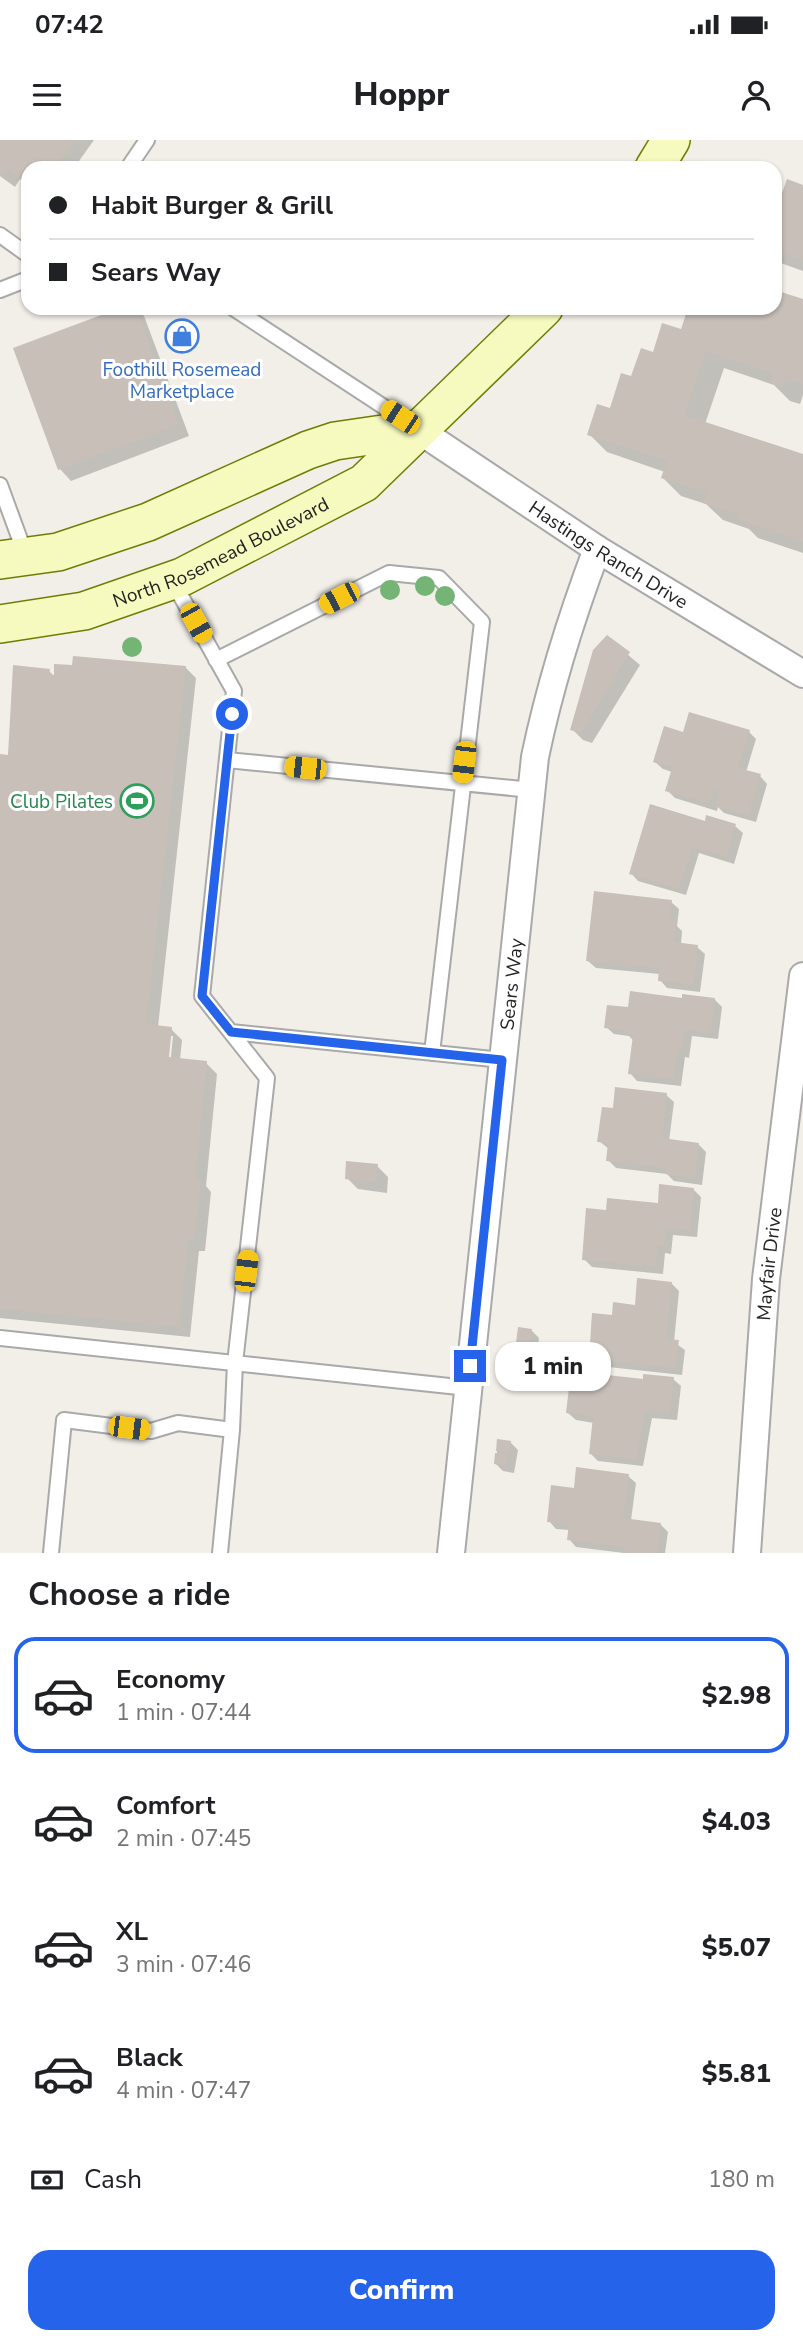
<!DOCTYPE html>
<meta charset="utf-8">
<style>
:root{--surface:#fff;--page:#f6f6f6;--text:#202124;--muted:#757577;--line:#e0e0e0;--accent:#2563eb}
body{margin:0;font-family:"Nunito Sans",sans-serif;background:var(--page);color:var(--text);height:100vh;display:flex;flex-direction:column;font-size:26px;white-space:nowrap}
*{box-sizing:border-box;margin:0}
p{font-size:23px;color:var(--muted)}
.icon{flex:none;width:38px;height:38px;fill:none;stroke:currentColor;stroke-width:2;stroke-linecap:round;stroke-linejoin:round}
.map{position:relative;height:1413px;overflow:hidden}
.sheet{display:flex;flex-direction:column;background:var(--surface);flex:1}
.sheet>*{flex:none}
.banner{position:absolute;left:21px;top:21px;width:761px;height:154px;border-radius:21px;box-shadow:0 2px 5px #0004;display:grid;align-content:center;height:154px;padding:0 28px;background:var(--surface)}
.end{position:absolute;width:32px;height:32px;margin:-16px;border:9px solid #2563eb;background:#fff;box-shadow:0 0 0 4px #fff}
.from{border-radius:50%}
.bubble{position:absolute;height:49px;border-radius:21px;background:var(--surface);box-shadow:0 2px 5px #0004;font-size:23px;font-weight:800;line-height:49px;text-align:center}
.car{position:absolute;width:21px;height:42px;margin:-21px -10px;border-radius:9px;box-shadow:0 0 5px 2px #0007;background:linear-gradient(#f5c518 24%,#345 0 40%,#f5c518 0 76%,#345 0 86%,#f5c518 0)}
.banner b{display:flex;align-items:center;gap:24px;height:66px;font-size:26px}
.banner b+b{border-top:2px solid var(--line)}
.banner i{width:18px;height:18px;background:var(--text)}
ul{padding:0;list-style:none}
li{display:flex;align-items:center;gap:21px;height:116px;margin:0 14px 10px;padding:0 14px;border:4px solid transparent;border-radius:21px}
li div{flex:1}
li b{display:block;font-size:26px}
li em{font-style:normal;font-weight:800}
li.on{border-color:var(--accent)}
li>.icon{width:63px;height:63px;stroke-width:1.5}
h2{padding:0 28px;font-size:32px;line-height:84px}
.pay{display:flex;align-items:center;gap:18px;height:77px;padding:0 28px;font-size:26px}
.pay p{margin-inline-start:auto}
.primary-button{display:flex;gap:14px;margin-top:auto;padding:14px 28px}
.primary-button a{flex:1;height:80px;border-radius:21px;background:var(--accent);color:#fff;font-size:28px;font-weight:800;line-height:80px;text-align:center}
.status{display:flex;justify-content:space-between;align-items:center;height:49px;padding:0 35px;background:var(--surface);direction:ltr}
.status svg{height:19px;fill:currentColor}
header{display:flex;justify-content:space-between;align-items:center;height:91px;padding:0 28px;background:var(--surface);font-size:32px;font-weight:800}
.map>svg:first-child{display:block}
</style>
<div class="status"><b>07:42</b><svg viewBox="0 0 49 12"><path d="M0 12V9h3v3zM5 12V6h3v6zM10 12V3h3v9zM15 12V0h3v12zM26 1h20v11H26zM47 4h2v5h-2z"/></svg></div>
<header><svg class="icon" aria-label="menu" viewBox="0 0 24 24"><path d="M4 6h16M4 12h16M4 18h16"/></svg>Hoppr<svg class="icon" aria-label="person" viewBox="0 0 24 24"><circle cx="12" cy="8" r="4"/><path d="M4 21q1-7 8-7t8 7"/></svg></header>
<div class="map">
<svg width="803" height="1413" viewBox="0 0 803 1413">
<rect width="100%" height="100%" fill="#f2efe9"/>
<path fill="#0003" fill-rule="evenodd" d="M0,0H94L74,28H28V45L20,39L15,47L0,36Z
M803,47V131L775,121V56Z
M803,161V255L800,264L790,261L774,245L724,228L705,284L803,316V413L758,398L749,389L723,380L706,364L681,356L663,338L665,332L607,312L589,294L654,214L682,191L689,168H775Z
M125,168H136L144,176L189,296L71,341L60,329Z
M607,497L640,525L592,603L583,600L572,589Z
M185,527L196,538L158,887L171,889L182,900L180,920L206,923L217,934L206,1046L211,1052L205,1111H199L190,1197L0,1178V616L9,617L49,531L55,537ZM169,896H173L170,926H166Z
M749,592L756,599L746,632L760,636L767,644L756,682L724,673L718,667L717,671L675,658L667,650L672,632L663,629L655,622L684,594Z
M706,683L735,686L743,693L734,724L699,713L686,755L638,741L631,733Z
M671,762L679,769L677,786L682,791L681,805L697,807L705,814L700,852L667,848L660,840V834L596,828L588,821Z
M714,859L722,867L718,899L692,896L689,918L685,917L681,946L637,941L630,933L634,901L629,896L614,894L606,887L629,869Z
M666,955L674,962L669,1001L698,1004L706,1012L702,1045L674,1041L667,1034L616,1028L608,1020L609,1009L599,1001L614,970Z
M377,1026L388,1037L387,1053L358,1049L347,1038Z
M694,1050L701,1057L697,1097L673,1095L671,1114L665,1113L663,1134L592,1127L584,1119L607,1072L659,1065Z
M672,1144L679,1151L674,1202L685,1210L682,1235L599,1226L591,1218L636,1167Z
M531,1190L539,1198L537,1212L525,1210L518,1203Z
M673,1239L681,1246L677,1280L652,1278L643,1326L598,1321L591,1314L594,1283L576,1280L568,1273L644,1241Z
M498,1301L510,1302L518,1310L514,1333L503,1331L496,1324Z
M628,1336L636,1343L631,1380L660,1384L668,1392L665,1413H624L576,1407L569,1399L570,1390L556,1389L549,1381L575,1350Z"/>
<path fill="#c7bfb8" d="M0,0H75L55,28H28V43L8,30L3,37L0,35Z
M787,39L803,45V120L775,111V51L782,53Z
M775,150L803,159V244L785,238L782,248L770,243L773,234L706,211L684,275L803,314V402L738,380L739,375L703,363L706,353L661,338L667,321L587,295L597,264L610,268L621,233L631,236L641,208L653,212L662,183L681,189L688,168H775Z
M120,168H136L179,285L58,330L13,208Z
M607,495L630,512L581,593L570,590L593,510Z
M73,516L186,526L146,884L172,887L169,917L207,921L195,1038L201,1039L194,1101L188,1100L179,1187L0,1169V614L8,615L13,525L50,529L49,534L54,535V524L72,525Z
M689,572L750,590L738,628L761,634L748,676L715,666L720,650L714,648L709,664L665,651L672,628L653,622L664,586L683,592Z
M650,664L705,681L706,675L736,684L726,717L692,707L679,749L629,734Z
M594,751L672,760L670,781H676L674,802L698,805L693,845L658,841L659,828L586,821Z
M630,851L682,858V854L715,858L711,893L685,890L682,911L678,910L674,939L628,934L633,895L625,894V890L604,888L607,865L628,867Z
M615,947L667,953L662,998L699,1003L695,1038L665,1034V1028L606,1021L608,1003L597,1002L602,967L613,968Z
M346,1021L378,1024L376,1042L345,1039Z
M659,1044L694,1048L690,1090L666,1088L664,1107L658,1106L656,1127L582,1120L586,1068L606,1070L607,1058L658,1063Z
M637,1138L672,1142L666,1199L679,1200L675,1228L589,1219L592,1173L612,1175L613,1162L635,1165Z
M518,1187L532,1189L530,1205L516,1203Z
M571,1231L643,1239V1234L674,1237L670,1274L645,1271L636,1320L589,1314L593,1277L566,1273Z
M497,1299L511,1301L509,1313L496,1311Z
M495,1313L507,1314V1326L494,1324Z
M576,1327L629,1334L623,1378L661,1383L657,1413H624L625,1407L567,1400L569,1384L547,1382L551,1345L574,1348Z"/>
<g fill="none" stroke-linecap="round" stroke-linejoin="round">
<defs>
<path id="lane" d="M128,28L147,0
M0,95L28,115
M0,150L28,139
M233,168L410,284
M0,345L26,416
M216,520L389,433L439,438L482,482L432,913
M227,620L532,650
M231,892L502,920
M0,1198L468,1248
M51,1413L64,1280L151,1291L178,1283L232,1290L235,1223L267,938L202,856L234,551L173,442
M220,1413L232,1290"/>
<g id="street">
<path id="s1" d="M417,289L597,409L803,534"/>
<path id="s2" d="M451,1413L535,617C550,545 571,478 597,409"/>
<path id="s3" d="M747,1413L766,1139L803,836"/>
</g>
<g id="secondary">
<path d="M654,28L671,0"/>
<path d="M0,420L58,412L148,382L308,310L335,301L417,289"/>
<path id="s4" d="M0,484L84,471L182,437L364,343L544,168"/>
</g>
</defs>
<use href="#lane" stroke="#a9a9a9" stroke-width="18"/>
<use href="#street" stroke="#a9a9a9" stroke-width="30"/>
<use href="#secondary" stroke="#707d05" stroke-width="40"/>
<use href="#lane" stroke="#fff" stroke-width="14"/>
<use href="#street" stroke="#fff" stroke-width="26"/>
<use href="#secondary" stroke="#f7fabf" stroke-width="37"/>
</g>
<g fill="#74b475">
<circle cx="425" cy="446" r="10"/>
<circle cx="390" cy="450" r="10"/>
<circle cx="445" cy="456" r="10"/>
<circle cx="132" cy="507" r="10"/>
</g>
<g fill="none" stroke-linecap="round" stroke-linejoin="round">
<path stroke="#2563eb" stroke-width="9" d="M232,574L202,856L231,892L502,920L470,1226"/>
</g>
<defs>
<symbol id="shop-ring" viewBox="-11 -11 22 22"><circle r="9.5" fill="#fff" stroke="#3f7fe0" stroke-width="1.5"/><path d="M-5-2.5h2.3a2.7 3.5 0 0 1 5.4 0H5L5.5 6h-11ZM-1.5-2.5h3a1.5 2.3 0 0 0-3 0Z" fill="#3f7fe0"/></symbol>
<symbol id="stadium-ring" viewBox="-11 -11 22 22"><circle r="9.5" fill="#fff" stroke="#2e9e5b" stroke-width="1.5"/><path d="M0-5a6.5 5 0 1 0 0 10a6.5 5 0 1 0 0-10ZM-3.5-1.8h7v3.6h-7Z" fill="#2e9e5b"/></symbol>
</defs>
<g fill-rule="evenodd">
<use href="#shop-ring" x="163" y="177" width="38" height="38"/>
<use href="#stadium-ring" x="118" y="642" width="38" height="38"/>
</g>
<g text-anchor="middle" stroke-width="6" stroke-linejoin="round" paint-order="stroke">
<g font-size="19" fill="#366cbe" stroke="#fff">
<text x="182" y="236">Foothill Rosemead<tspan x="182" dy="22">Marketplace</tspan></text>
</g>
<g font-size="19" fill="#222" stroke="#fff">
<text dy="7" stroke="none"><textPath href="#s4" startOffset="234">North Rosemead Boulevard</textPath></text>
<text dy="7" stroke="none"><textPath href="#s1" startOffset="229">Hastings Ranch Drive</textPath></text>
<text dy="7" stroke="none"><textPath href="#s2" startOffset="572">Sears Way</textPath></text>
<text dy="7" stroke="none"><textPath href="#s3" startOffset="290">Mayfair Drive</textPath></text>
</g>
<g font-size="19" fill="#27864d" stroke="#fff" text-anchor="end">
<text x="113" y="668">Club Pilates</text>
</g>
</g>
</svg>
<i class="end from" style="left:232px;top:574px"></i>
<i class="end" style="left:470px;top:1226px"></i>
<div class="bubble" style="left:495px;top:1202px;width:116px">1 min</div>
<i class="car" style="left:400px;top:277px;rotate:303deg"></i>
<i class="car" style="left:339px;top:458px;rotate:243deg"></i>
<i class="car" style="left:196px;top:483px;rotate:151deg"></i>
<i class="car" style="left:464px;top:622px;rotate:187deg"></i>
<i class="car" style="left:305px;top:628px;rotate:276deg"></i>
<i class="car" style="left:246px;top:1131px;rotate:7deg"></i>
<i class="car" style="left:129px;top:1288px;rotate:97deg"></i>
<div class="banner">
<b><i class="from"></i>Habit Burger &amp; Grill</b>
<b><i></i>Sears Way</b>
</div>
</div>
<section class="sheet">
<h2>Choose a ride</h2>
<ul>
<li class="on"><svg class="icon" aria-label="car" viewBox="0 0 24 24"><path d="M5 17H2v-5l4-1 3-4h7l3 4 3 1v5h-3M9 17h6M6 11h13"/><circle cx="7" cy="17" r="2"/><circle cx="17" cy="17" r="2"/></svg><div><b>Economy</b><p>1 min · 07:44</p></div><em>$2.98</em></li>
<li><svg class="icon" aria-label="car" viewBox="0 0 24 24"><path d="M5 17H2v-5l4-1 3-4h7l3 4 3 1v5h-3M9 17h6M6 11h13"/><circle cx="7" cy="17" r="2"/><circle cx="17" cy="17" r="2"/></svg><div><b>Comfort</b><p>2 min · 07:45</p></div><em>$4.03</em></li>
<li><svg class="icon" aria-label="car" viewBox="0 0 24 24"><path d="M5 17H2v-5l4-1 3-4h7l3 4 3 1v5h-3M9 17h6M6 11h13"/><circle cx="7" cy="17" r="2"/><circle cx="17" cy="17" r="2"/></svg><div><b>XL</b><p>3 min · 07:46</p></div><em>$5.07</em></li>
<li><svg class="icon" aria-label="car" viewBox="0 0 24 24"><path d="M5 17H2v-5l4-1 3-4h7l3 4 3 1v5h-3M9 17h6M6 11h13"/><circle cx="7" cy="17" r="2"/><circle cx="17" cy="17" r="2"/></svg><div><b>Black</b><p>4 min · 07:47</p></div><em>$5.81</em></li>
</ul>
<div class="pay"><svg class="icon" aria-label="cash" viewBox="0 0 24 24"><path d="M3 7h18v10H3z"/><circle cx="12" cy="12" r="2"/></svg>Cash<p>180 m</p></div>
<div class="primary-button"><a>Confirm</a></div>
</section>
